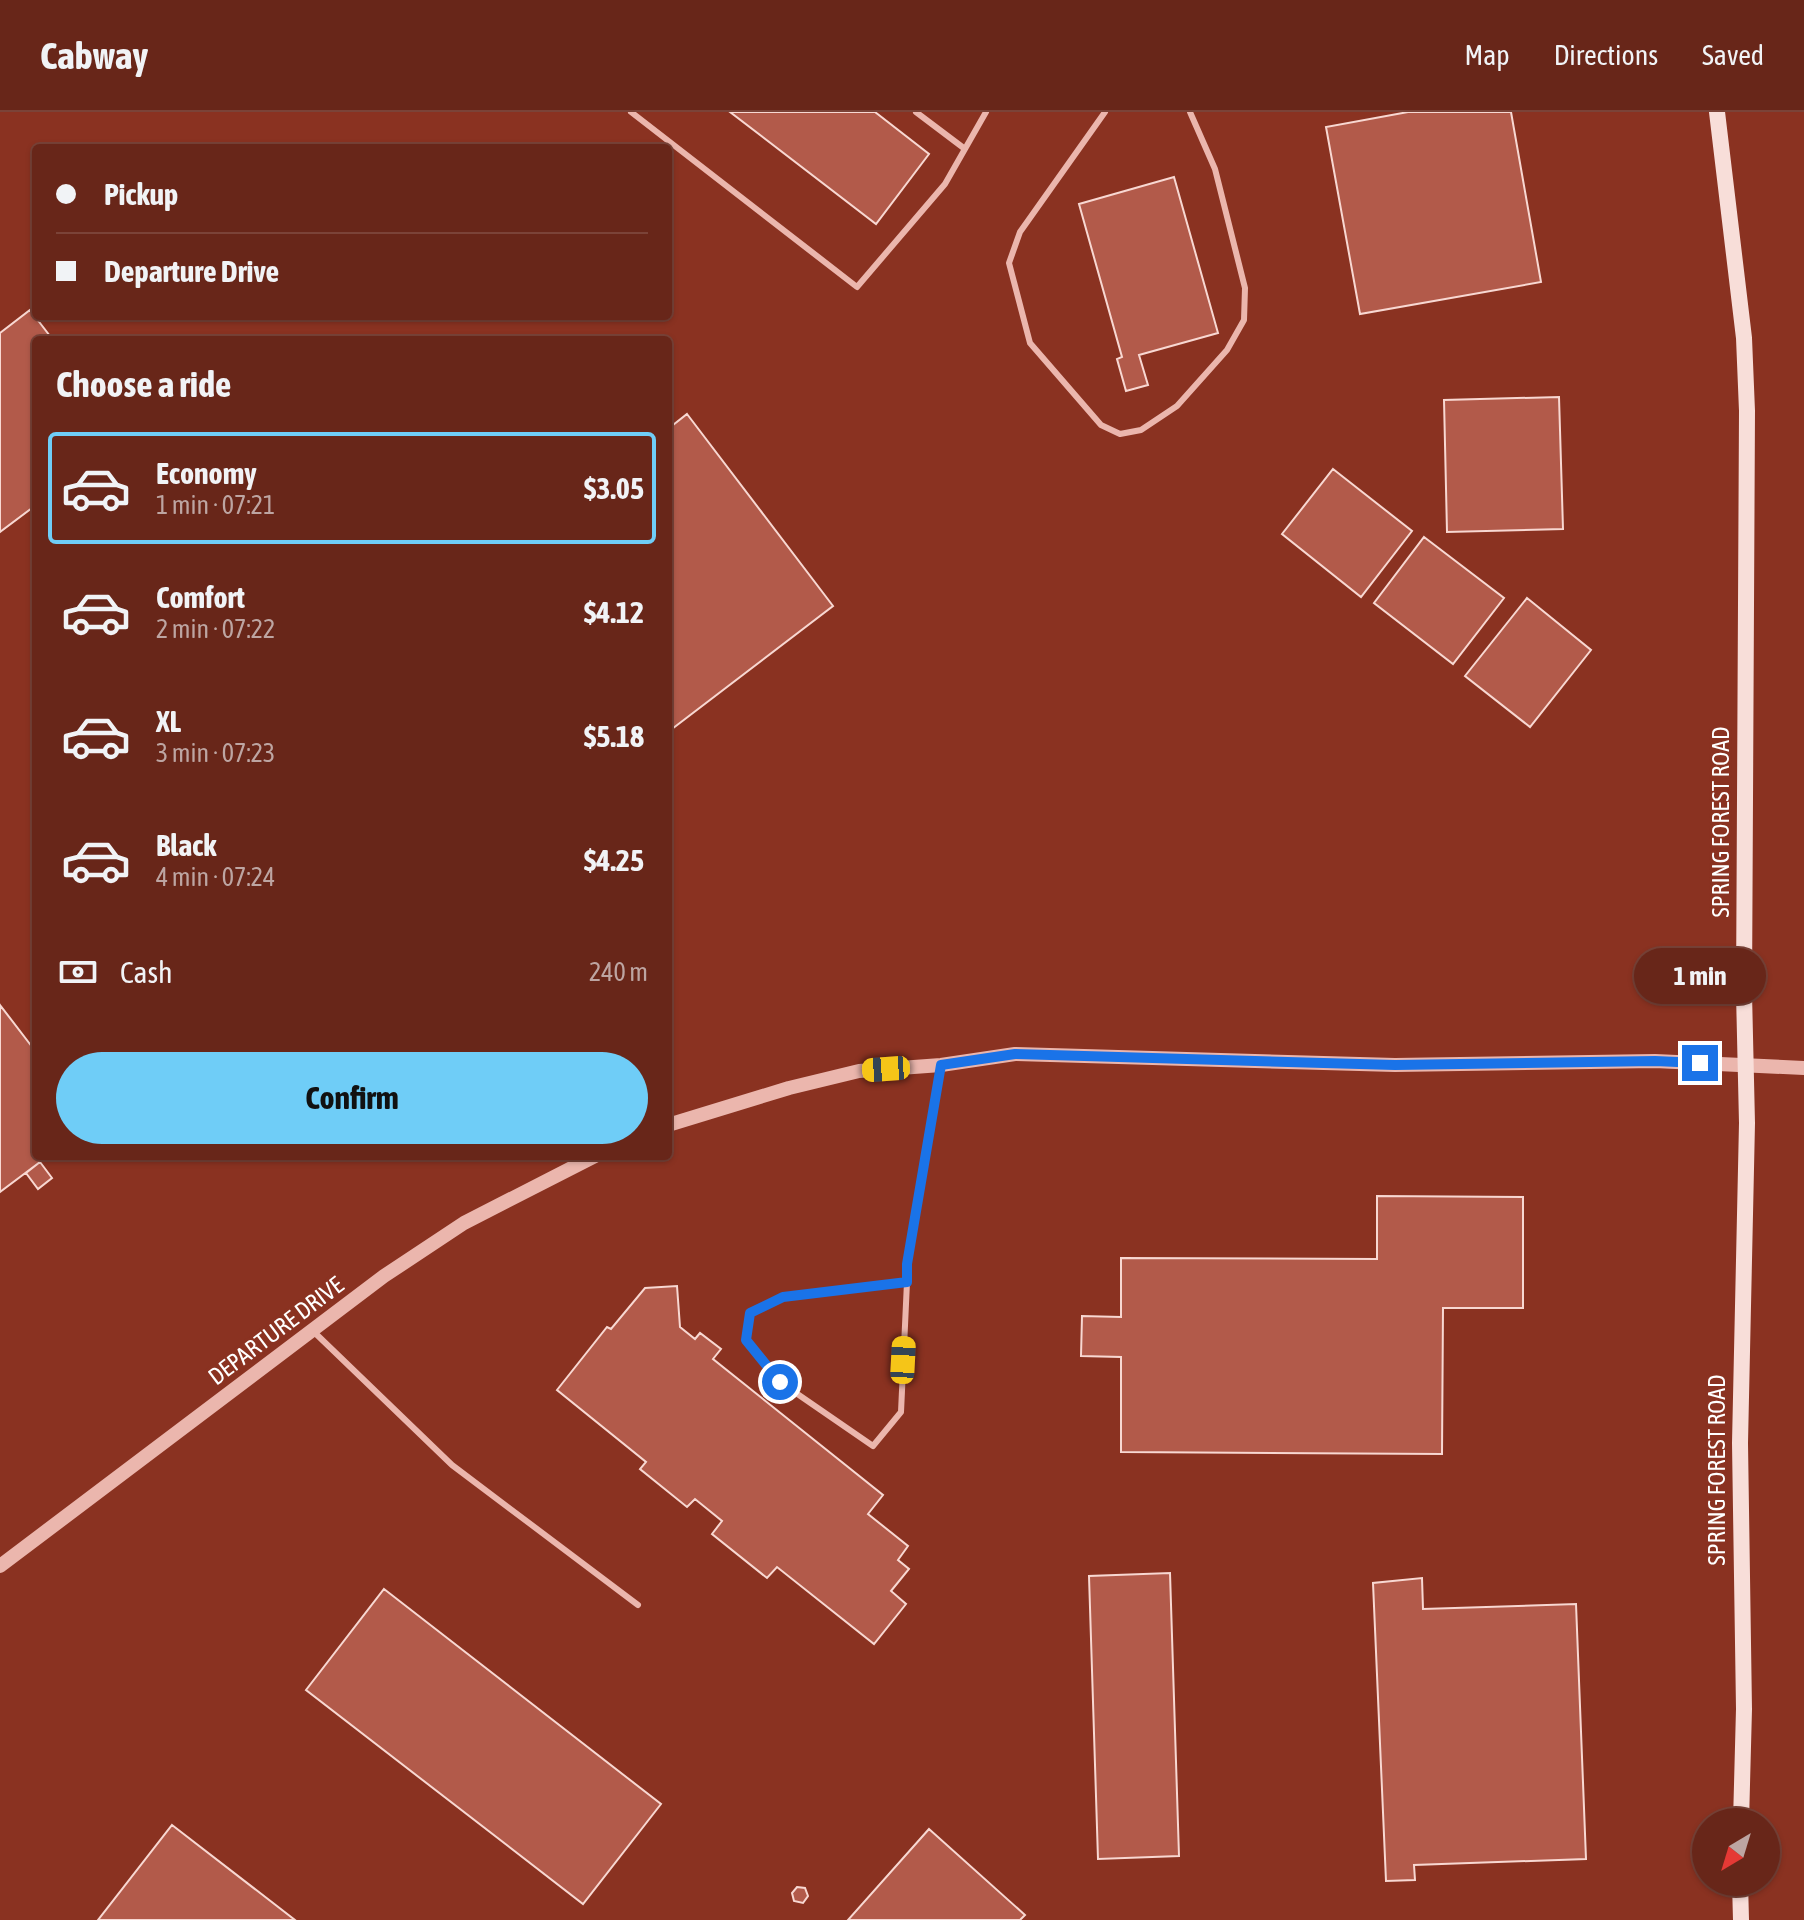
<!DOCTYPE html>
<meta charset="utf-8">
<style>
:root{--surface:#682619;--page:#703226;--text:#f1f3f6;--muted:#bda5a2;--line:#7b4338;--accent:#6fcdf7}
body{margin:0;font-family:"Asap Condensed",sans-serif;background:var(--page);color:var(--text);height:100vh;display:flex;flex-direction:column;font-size:30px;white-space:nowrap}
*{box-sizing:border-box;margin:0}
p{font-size:26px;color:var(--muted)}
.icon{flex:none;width:44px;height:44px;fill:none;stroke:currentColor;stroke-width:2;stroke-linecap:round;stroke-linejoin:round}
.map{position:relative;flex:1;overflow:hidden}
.details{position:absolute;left:32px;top:224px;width:640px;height:824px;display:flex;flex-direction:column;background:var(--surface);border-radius:8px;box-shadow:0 2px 6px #0004,0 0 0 2px var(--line)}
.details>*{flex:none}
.top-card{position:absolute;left:32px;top:32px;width:640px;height:176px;border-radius:8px;box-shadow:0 2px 6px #0004,0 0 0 2px var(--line);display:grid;align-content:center;height:176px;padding:0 24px;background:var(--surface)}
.needle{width:52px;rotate:218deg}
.fabs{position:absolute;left:1692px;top:1696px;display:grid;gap:16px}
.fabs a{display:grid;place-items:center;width:88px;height:88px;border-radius:50%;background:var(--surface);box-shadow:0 2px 6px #0004,0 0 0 2px var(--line);font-size:40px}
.end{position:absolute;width:36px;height:36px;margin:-18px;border:10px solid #1a73e8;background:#fff;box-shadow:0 0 0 4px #fff}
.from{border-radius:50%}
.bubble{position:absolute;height:56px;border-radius:28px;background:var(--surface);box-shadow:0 2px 6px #0004,0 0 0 2px var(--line);font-size:26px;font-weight:700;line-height:56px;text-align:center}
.car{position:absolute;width:24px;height:48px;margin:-24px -12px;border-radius:10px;box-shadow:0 0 6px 2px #0007;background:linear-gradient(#f5c518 24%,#345 0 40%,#f5c518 0 76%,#345 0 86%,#f5c518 0)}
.top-card b{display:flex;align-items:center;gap:28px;height:76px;font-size:30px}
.top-card b+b{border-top:2px solid var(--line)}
.top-card i{width:20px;height:20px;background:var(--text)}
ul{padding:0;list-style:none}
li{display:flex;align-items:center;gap:24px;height:112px;margin:0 16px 12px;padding:0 8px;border:4px solid transparent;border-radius:8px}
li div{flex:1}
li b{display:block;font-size:30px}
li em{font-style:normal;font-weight:700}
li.selected{border-color:var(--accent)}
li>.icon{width:72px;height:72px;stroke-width:1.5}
h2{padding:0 24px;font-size:36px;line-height:96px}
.pay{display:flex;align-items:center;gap:20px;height:88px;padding:0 24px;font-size:30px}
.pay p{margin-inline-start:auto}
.cta{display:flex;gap:16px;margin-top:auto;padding:16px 24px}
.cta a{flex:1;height:92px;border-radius:48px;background:var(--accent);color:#111;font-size:32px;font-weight:700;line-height:92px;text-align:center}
header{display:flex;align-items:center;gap:48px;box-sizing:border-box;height:112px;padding:0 40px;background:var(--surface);border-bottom:2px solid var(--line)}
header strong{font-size:38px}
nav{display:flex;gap:44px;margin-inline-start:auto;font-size:28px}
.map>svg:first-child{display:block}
</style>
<header>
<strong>Cabway</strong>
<nav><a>Map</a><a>Directions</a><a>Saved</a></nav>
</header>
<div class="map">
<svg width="1804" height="1808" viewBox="0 0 1804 1808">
<rect width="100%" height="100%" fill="#8a3221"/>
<path fill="#b25a4a" stroke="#f8d8d2" stroke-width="2" d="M730,0H875L929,42L876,112Z
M1408,0H1511L1541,170L1360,202L1326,15Z
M1174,65L1218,221L1139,243L1148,273L1126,279L1117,247L1122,245L1079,92Z
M30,198L53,228H36V393L0,420V221Z
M1559,285L1563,417L1447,420L1444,288Z
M687,302L833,494L668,620V317Z
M1333,357L1412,419L1361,485L1282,422Z
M1424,425L1504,486L1453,552L1374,491Z
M1527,486L1591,538L1530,615L1465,564Z
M0,893L36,940V1044H48L0,1080Z
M40,1050L52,1066L38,1077L26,1061Z
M1377,1084L1523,1085V1196H1443L1442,1342L1121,1340V1245L1081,1244L1082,1204L1121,1205V1146L1377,1147Z
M677,1174L680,1215L695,1227L700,1221L721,1237L713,1247L883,1383L868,1402L908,1434L898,1448L909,1457L891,1479L906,1492L874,1532L777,1455L767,1466L712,1422L722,1409L695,1387L687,1395L640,1357L646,1350L557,1278L607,1215L611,1217L645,1176Z
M1170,1461L1179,1744L1098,1747L1089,1464Z
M1422,1466L1423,1497L1576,1492L1586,1747L1414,1753L1415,1768L1386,1769L1373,1471Z
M384,1477L661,1692L583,1792L306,1578Z
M172,1713L295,1808H98Z
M929,1717L1025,1803L1020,1808H848Z
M797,1775L805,1776L808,1784L803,1791L794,1789L792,1781Z"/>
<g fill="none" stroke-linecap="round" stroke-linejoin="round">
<path stroke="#ebb6ad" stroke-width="6" d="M631,0L857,175L945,72L986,0
M916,0L965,37
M1105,0L1020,120L1009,151L1030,231L1101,313L1120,322L1141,318L1177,294L1227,238L1244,208L1245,176L1215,57L1190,0
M907,1170L783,1185L750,1201L746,1228L780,1270L873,1334L901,1300L907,1170V1152L941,954
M314,1220L452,1353L638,1493"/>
<path stroke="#ebb6ad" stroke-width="14" d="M668,1013L789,976L859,959L941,953L1015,942L1395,953L1655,949L1804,956
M0,1454L384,1164L464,1111L595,1044"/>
<path stroke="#f8ded9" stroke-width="16" d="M1717,0L1744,226L1747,299L1744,881L1747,1011L1740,1331L1744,1597L1741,1710
M1740,1770L1741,1808"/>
</g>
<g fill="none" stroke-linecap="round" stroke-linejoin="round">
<path stroke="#1a73e8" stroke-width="10" d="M780,1270L746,1228L750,1201L783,1185L907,1170V1152L941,953L1015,942L1395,953L1655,949L1700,951"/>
</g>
<g text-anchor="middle" stroke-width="6" stroke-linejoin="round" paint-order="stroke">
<g font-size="24" fill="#fff" stroke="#8a3221">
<text transform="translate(1721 710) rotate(-90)" y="8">SPRING FOREST ROAD</text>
<text transform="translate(276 1219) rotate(-37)" y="8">DEPARTURE DRIVE</text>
<text transform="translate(1717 1358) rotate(-90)" y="8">SPRING FOREST ROAD</text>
</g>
</g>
</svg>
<div class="fabs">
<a><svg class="needle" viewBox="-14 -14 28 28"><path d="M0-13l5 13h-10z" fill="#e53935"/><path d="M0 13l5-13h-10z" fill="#bda5a2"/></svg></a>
</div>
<i class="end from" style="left:780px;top:1270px"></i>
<i class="end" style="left:1700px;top:951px"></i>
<div class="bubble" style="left:1634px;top:836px;width:132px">1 min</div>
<i class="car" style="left:886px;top:957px;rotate:266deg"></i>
<i class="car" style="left:903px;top:1248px;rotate:3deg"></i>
<div class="top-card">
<b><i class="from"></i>Pickup</b>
<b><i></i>Departure Drive</b>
</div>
<section class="details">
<h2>Choose a ride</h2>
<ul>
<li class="selected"><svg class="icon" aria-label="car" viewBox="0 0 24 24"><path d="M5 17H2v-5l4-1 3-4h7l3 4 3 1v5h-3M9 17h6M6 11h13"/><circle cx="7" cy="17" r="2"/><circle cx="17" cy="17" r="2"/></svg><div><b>Economy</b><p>1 min · 07:21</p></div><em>$3.05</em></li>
<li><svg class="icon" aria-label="car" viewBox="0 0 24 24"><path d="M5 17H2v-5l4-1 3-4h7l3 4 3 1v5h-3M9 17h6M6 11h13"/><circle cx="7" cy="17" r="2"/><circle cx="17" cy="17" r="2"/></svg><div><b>Comfort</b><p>2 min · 07:22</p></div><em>$4.12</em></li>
<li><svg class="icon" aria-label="car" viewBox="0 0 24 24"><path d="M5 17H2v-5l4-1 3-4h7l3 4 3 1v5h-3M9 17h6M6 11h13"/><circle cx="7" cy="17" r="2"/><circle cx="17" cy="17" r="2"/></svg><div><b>XL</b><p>3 min · 07:23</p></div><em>$5.18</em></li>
<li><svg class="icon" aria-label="car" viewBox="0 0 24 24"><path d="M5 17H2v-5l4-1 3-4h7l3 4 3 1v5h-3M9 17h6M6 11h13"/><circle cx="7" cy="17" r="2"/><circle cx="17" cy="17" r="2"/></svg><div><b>Black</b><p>4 min · 07:24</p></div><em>$4.25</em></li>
</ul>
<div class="pay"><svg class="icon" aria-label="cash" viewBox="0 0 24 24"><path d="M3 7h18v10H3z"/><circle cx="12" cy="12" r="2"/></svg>Cash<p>240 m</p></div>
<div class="cta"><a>Confirm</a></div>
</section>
</div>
